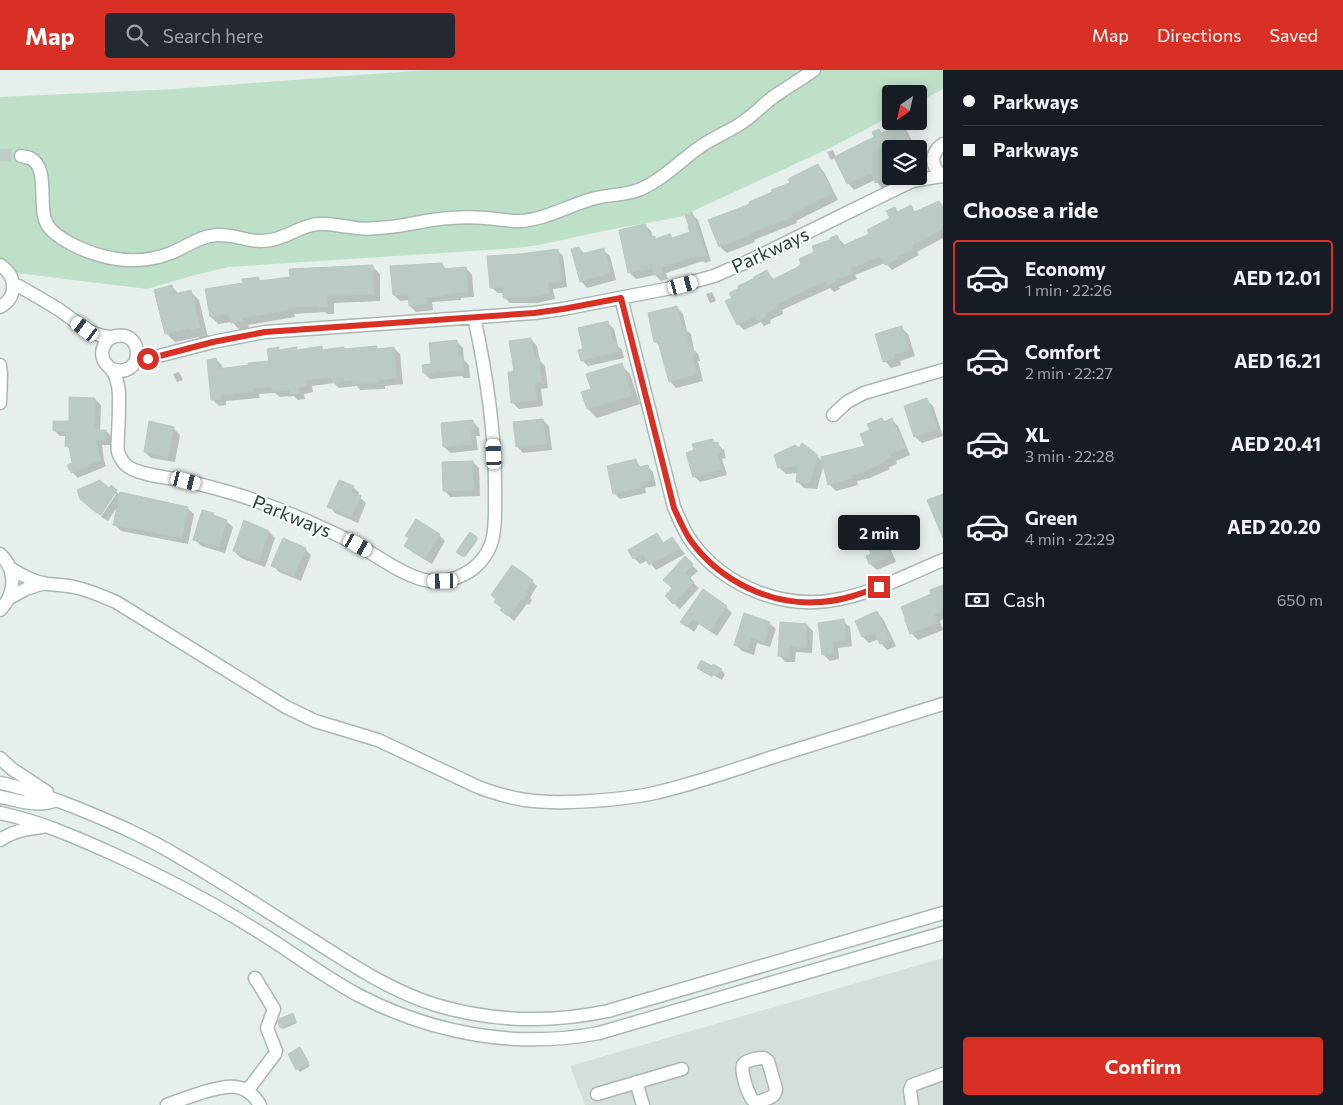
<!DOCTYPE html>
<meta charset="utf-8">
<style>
:root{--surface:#171b24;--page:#242831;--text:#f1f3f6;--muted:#9ea1a6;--line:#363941;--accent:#d93025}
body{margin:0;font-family:Commissioner,sans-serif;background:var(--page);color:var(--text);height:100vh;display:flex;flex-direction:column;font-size:19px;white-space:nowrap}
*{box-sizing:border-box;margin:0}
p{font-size:16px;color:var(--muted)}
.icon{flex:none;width:28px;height:28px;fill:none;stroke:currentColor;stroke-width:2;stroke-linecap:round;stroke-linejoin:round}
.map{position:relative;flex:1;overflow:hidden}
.drawer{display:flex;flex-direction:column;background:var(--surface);width:400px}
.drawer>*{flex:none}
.hud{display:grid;align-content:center;height:110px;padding:0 20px;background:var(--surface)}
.needle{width:32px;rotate:214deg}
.tools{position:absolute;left:882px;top:15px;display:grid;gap:10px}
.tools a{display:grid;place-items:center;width:45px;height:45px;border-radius:5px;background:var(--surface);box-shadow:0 2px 12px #0003;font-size:25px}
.end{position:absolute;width:22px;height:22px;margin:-11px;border:6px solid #d93025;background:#fff;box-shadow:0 0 0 2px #fff}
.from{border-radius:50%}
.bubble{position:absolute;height:35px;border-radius:5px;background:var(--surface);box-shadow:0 2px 12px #0003;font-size:16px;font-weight:700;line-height:35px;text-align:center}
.car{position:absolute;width:15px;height:30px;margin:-15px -8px;border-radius:6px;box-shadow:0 0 4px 1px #0007;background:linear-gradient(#fff 24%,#345 0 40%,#fff 0 76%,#345 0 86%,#fff 0)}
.hud b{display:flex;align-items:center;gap:18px;height:48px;font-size:19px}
.hud b+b{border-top:1px solid var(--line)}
.hud i{width:12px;height:12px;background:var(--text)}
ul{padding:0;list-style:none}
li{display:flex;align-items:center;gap:15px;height:75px;margin:0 10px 8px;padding:0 10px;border:2px solid transparent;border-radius:5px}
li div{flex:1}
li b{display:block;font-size:19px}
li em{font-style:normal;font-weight:700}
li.selected{border-color:var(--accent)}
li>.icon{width:45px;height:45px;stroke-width:1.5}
h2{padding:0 20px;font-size:22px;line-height:60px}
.pay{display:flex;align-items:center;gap:12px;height:55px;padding:0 20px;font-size:19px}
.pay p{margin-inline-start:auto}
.button{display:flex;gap:10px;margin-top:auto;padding:10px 20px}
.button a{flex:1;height:58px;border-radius:5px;background:var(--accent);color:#fff;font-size:20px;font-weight:700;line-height:58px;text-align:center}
header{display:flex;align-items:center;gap:30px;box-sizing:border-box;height:70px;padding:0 25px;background:var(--accent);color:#fff}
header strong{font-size:24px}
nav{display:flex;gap:28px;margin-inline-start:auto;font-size:18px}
.search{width:350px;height:45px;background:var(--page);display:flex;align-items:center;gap:12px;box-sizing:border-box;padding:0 18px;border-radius:5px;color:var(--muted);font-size:19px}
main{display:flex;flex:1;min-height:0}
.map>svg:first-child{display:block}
</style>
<header>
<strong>Map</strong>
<div class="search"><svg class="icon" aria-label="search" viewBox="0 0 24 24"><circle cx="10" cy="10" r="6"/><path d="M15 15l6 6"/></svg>Search here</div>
<nav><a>Map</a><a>Directions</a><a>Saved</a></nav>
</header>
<main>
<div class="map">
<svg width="943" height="1035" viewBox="0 0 943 1035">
<rect width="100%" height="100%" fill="#e6efeb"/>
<path fill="#d4dfda" d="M943,888V1035H585L570,996Z"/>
<path fill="#bfe0c8" d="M426,0H943V19L919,32V24H891V46L832,77L680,147L613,159L539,175L517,178L229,197L191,206L147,219L0,201V27L174,19Z"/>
<path fill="#0003" d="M900,55L907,61L916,79H891V106H904L882,118L875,110L854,120L848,113L835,88L831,90L827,82L833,80L836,87L876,68L879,60L883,64Z
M817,95L824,102L838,130L796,151L797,153L754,170L755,172L727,183L720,177L710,150L752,134L792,113Z
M939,132L943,136V168L917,182L919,185L892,200L885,193L855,205L857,209L839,217L840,219L834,222L830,218L782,240L783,244L770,250L771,253L764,256L761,252L744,260L738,254L733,228L767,201L774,210L797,199L816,182L837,167L843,173L845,176L871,165L891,148L895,139L898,143L910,136L916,143Z
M692,144L698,150L711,191L705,193L703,191L666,203L668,209L661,211L655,205L636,209L630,203L620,161L645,155L651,161L653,168H654L656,170L670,165L674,169L692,163Z
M579,178L585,184L603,180L610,186L616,210L587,218L581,211Z
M557,180L563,186L567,217L553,219L555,229L537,233H510L504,227V223H498L491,217L521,186Z
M442,194L447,200L466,198L472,205L474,227L461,228V230L432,232L433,240L416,242L410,236L409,230L400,231L394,225Z
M372,196L380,204V231L334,233V244H327L325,242L294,244L295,247L248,255L249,258L240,260L232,252L218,254L211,247L245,214L258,208L262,212Z
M172,217L179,224L190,221L199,230L208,267L201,269L199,267L175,272L166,263Z
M712,222L716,231L710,233L706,224Z
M677,238L683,244L687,261L691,264L694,280L698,284L700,291H698L703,311L676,318L670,311L661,277L655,272Z
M608,253L614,259L618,276L622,280L624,288L588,296L582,290L585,280Z
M901,257L908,264L915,286L900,291L901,295L891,298L885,291Z
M531,269L537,276L540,291L545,296L548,318L541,319L543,336L519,339L512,332L515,302Z
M456,271L463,278L464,290L469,295L470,308H464L462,306L430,309L424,303Z
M278,278L281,281L297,279L299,281L321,278L324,281L344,278L345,280L376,278L378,280L394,278L400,284L403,314L385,316V319L360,320L357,316L339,318L334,313L312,316L313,322L304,324L305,329L298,330L294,326L280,327L275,323L259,324L260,328L226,331V335L219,336L212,329L216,289L222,296L223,299L271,292Z
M621,295L630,304L640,334L597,348L588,339Z
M179,302L183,310L177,312L173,304Z
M95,329L101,335L100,361H106L112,367V375H102L104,390L106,396L78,408L72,402L74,393L71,380L66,375L67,366H60L54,360L70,352Z
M926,330L933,336L943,366L922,373L915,367L905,337Z
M882,349L885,352L892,350L898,356L910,385L896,391L897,394L889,397L890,399L870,408L857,411L858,415L836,421L829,414L824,394L817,419L804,418L797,411L798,403L786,404L779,397L817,386L823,392L867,376L871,360Z
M543,350L549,356L552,380L523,383L517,376Z
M472,351L479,358L480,366H476L478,380L451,383L444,377Z
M173,358L180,365L175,392L151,388L145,382Z
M712,370L724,380L726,388L722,389L727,405L700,412L694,406Z
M635,390L641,397L647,396L653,402L656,416L645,418L646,423L620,429L614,423Z
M473,392L479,398L480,426L450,427L444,420Z
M111,417L121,426L187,438L194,444L188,474L121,461L114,454L119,434L108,451L101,447L116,424L114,422L100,445L86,432L109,420Z
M353,417L359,423L358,426L366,433L358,453L335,443L329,436Z
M213,444L217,448L226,451L233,457L225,483L201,476L195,469Z
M880,461L886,468L896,492L877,500L870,494L867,487L873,485Z
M269,462L275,468L265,497L241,488L234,481Z
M439,465L445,471L432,494L412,482L406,475L410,469L407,466Z
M657,465L664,474L672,468L685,484L656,500L648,490L640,494L634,488Z
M476,468L478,469L465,487L459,483Z
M305,479L311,485L301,511L279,502L273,496Z
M685,488L698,501L689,509L699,518L680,539L666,526L673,518Z
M532,511L537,516L530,528L532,530L529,535L527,534L514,551L502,540L503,539L496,532L497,530Z
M943,516V549L940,551L943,560L918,570L912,564L906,550L933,525L931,521Z
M726,537L732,543L717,566L699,554L694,562L682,552Z
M877,542L883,549L896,576L887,580L881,573L879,569L869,573L863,567L856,551Z
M843,551L850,557L852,576L838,578L839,589L830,591L823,584Z
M769,553L776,559L770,577L757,573L754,585L742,581L736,575Z
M807,555L813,561L812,583L796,582L795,592H785L779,585Z
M699,598L721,600L725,604L722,610L713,605L712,607L703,602Z
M294,946L297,953L283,959L281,957Z
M302,982L310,996L300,1002L297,999Z"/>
<path fill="#bbcac4" stroke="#b8c9c2" d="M901,53L914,79H891V105L875,113L871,103L847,114L834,87L874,67L872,62L879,59L881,63Z
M818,94L833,123L791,145L792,147L749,164V166L719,177L708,150L750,134L749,132L772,122L771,120L790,113L788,109Z
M939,131L943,138V159L912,175L914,179L897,187L898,189L885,195L881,186L850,199L852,203L834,211L835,212L827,216L825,211L777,234L778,237L765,244L766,247L757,251L755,246L737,255L725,231L732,228L729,223L739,218L738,216L755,208L754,207L767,200L772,210L796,198L801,194L799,189L814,182L812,176L830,170V168L837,165L842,176L869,164L867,160L890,148L886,141L895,137L897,142L911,135L914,142Z
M692,142L706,185L698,188L697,186L661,197L663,203L654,205L652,198L628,203L619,160L645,154L649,167L655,166V169L670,164L672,168L690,162L688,157L689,156L685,145Z
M579,177L581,184L604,178L610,203L580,212L571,179Z
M558,179L562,211L548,213L550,223L530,227L503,228V217L490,218L487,186L520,184Z
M442,193L443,199L466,197L468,222L455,223V224L426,227L427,234L409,236L408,224L393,225L390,196Z
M373,195L374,224L327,226L328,237H318V236L288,237V240L242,248L243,251L231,253L229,244L210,247L205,219L243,213L242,209L259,207V211L290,207L289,199Z
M172,215L174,224L191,220L200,258L191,260L190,258L165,264L154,220Z
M677,236L682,257H685L689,276H692L695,284L692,285L697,304L669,312L658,272H654L648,243Z
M608,251L613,272H616L618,282L581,291L578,280L583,279L578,258Z
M902,256L909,280L894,284L895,288L883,292L875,264Z
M531,268L535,289L539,288L542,312L535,313L537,330L511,333L508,302L514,301L509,271Z
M457,270L459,287H463L464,302H456V300L423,303L422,295L431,294L429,273Z
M322,276V280L344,277V279L377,276V279L394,277L397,308L379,310V313L353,314L352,310L332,313L331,307L306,310L307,316L298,318L299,323L290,324V320L272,322V317L253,318L254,322L220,325L221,329L211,330L207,290L216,288L218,299L249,295L248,293L269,291L267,279L279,277V280L297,277V280Z
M622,293L632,326L587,339L581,322L591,319L586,304Z
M69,327L95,328V358L99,359V360H106V370H97L98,383L101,390L71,403L67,395L72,393L69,377L65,376L66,361H53V351H69Z
M927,328L937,359L914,367L904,336Z
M882,348L884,352L892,348L905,378L890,384L892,387L883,391L884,392L863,402L851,405L852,408L828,415L821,387L865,376L860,364L870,360L867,354Z
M543,349L546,374L516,377L513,352Z
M473,350L474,359L471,360L472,374L443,377L441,353Z
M149,351L174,357L168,387L144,382Z
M712,369L714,373L718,372L721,382L717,383L721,399L693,407L686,383L694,380L692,374Z
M802,373L818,385L810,413L796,412L798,396L778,398L774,385L795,375L799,378Z
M636,389L638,397L648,395L651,410L640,413L641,417L613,424L607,396Z
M473,391L474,420L443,421L442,392Z
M100,410L109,418L111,415L117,420L101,445L94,441L80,429L77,420Z
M339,410L354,416L351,422L361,426L351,447L327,437Z
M120,422L188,437L182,468L113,455Z
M943,424V468L927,430Z
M202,440L214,443L213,445L227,450L219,477L193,470Z
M416,449L440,464L425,489L404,476L409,468L405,466Z
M244,450L269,461L259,491L233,481Z
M880,460L890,486L869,494L866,486L871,484L864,466Z
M470,462L477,467L463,487L456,482Z
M657,463L663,473L672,467L680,478L649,495L643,484L633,489L628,480Z
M283,468L306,478L294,506L271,496Z
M685,486L693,494L685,503L694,512L673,534L665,526L672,518L663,510Z
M512,495L533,510L525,522L528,524L523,530L521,529L508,546L500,540L502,538L494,532L496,529L491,525Z
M943,515V541L934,544L938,553L910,564L905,550V547L901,537L931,524L930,520Z
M703,519L727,536L710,561L693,549L687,557L680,552Z
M877,541L890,569L880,574L874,562L862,567L855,551Z
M744,543L770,552L764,572L751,568L747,579L734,575Z
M844,549L846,570L832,572L834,583L822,585L818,553Z
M780,552L807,554L806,578L790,576L789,587L778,586Z
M701,590L712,596L713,594L722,599L717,606L709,602L708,604L697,598Z
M293,943L296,951L280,958L278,952L279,949Z
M300,977L309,993L296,1000L288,984Z"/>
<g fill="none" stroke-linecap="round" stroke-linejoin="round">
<path stroke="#bfccc8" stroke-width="12" stroke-dasharray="12 6" stroke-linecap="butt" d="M0,85L21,86"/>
<defs>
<path id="minor" d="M943,74C930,83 930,97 943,106
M21,86C24,87 27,87 30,88C51,99 36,138 48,156C57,169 84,181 99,185C122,192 148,192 171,183C186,177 200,166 217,165C237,164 250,174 271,170C288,167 302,155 318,154C329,153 339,156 350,157C359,159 368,159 377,158C402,158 425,149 450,148C462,147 474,147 486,148C497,149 507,151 518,151C545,150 567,136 592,129C609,124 624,126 641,119C663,109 678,93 697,79C710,69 726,63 740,54C753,46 763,34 776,25C788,17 801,9 814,0
M0,195C17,206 18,227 0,237
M13,213C28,221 43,230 58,239C76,251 90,267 113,267
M621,228L674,437C679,449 684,461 691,471C724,517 785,541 840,529C875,522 909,504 943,490
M135,292L213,272L265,262L534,243L563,239L671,218L714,206L751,190L912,111L943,106
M0,295L1,304L0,333
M112,299C144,310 145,260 116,266C105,268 99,281 104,291C107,296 111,298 114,303C117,310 119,318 119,326C119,338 119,351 118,363C118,370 117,376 118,382C120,387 122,392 126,395C136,405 172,408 187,411C207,416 226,421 245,427C284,440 320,456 356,474C378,486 406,508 430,511C449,513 469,505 481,491C486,485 490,478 492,471C496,457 495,441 495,426C496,366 487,306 474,247
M833,345L847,332L864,323L943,300
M0,484C17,500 16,524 0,540
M10,498C21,505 34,512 47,514C56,515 65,515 74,517C89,520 102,526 116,532L286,637L315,651L378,670L478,717C512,730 535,733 571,732C597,731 624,729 650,724C692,715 733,700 773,687C830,669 886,652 943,634
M9,528L26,519L44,513
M0,688L12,699L47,722
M0,713C25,718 48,727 72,736C109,751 147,767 181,788C226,814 269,843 313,870C352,895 391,921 436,935C493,952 551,953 608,941L943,843
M0,727C18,730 39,738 56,730
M0,743C39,751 75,767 111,783C159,805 206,829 251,857C288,879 322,906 360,926C434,964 518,979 599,963L943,863
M0,770C13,761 26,759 42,757
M761,988H764L768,991L776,1019C775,1026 772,1027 766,1029C762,1031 758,1033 754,1031C749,1029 740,1000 743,995C746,990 755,989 761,988Z
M636,1012L643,1035
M247,1021L275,984L276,981L267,958L274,939L255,908
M597,1024L682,999
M167,1035C179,1030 192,1026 204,1022C227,1015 246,1011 260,1035
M912,1035L910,1020L912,1015L943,1004"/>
</defs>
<use href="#minor" stroke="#a8b8b2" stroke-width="15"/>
<use href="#minor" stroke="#fff" stroke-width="12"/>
</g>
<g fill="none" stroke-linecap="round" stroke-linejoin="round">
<path stroke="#d93025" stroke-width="6" d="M148,289L213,272L265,262L534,243L563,239L621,228L674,438C679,449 684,461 691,471C720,511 771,536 820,532C841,531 860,524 879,517"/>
</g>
<g text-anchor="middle" stroke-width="4" stroke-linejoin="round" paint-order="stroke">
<g font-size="19" fill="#24423a" stroke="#f7fbf9">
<text transform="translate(770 180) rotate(-25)" y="7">Parkways</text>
<text transform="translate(292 446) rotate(22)" y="7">Parkways</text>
</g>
</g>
</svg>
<div class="tools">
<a><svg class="needle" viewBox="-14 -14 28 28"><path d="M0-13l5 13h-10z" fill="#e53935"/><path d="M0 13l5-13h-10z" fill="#9ea1a6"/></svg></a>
<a><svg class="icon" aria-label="layers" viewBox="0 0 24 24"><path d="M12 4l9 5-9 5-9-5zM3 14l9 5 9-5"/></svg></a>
</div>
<i class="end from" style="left:148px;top:289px"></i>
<i class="end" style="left:879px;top:517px"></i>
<div class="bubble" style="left:838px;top:445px;width:82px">2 min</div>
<i class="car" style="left:683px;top:215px;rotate:75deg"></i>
<i class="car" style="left:85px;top:259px;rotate:307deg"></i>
<i class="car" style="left:494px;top:384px;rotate:357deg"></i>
<i class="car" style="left:186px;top:411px;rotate:104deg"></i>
<i class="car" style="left:358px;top:475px;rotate:119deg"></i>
<i class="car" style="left:443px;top:511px;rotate:269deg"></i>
</div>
<section class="drawer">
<div class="hud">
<b><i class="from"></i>Parkways</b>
<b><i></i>Parkways</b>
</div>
<h2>Choose a ride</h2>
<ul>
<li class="selected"><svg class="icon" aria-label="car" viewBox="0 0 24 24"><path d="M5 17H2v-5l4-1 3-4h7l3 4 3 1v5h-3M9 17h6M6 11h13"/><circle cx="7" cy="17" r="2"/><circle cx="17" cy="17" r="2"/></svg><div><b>Economy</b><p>1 min · 22:26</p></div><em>AED 12.01</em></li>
<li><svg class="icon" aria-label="car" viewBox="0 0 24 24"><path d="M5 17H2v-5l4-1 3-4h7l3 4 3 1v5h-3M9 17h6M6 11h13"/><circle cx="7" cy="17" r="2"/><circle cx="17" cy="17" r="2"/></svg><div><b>Comfort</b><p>2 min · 22:27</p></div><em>AED 16.21</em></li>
<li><svg class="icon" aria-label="car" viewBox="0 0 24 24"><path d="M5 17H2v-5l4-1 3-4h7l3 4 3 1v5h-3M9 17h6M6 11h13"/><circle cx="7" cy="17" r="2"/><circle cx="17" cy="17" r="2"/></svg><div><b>XL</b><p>3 min · 22:28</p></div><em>AED 20.41</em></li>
<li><svg class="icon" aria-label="car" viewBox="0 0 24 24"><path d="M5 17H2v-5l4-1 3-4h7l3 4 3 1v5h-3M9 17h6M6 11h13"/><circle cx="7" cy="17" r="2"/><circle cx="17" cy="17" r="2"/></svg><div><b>Green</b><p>4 min · 22:29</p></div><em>AED 20.20</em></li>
</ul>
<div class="pay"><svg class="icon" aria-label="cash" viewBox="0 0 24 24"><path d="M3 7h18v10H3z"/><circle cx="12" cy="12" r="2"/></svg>Cash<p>650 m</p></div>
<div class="button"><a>Confirm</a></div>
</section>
</main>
